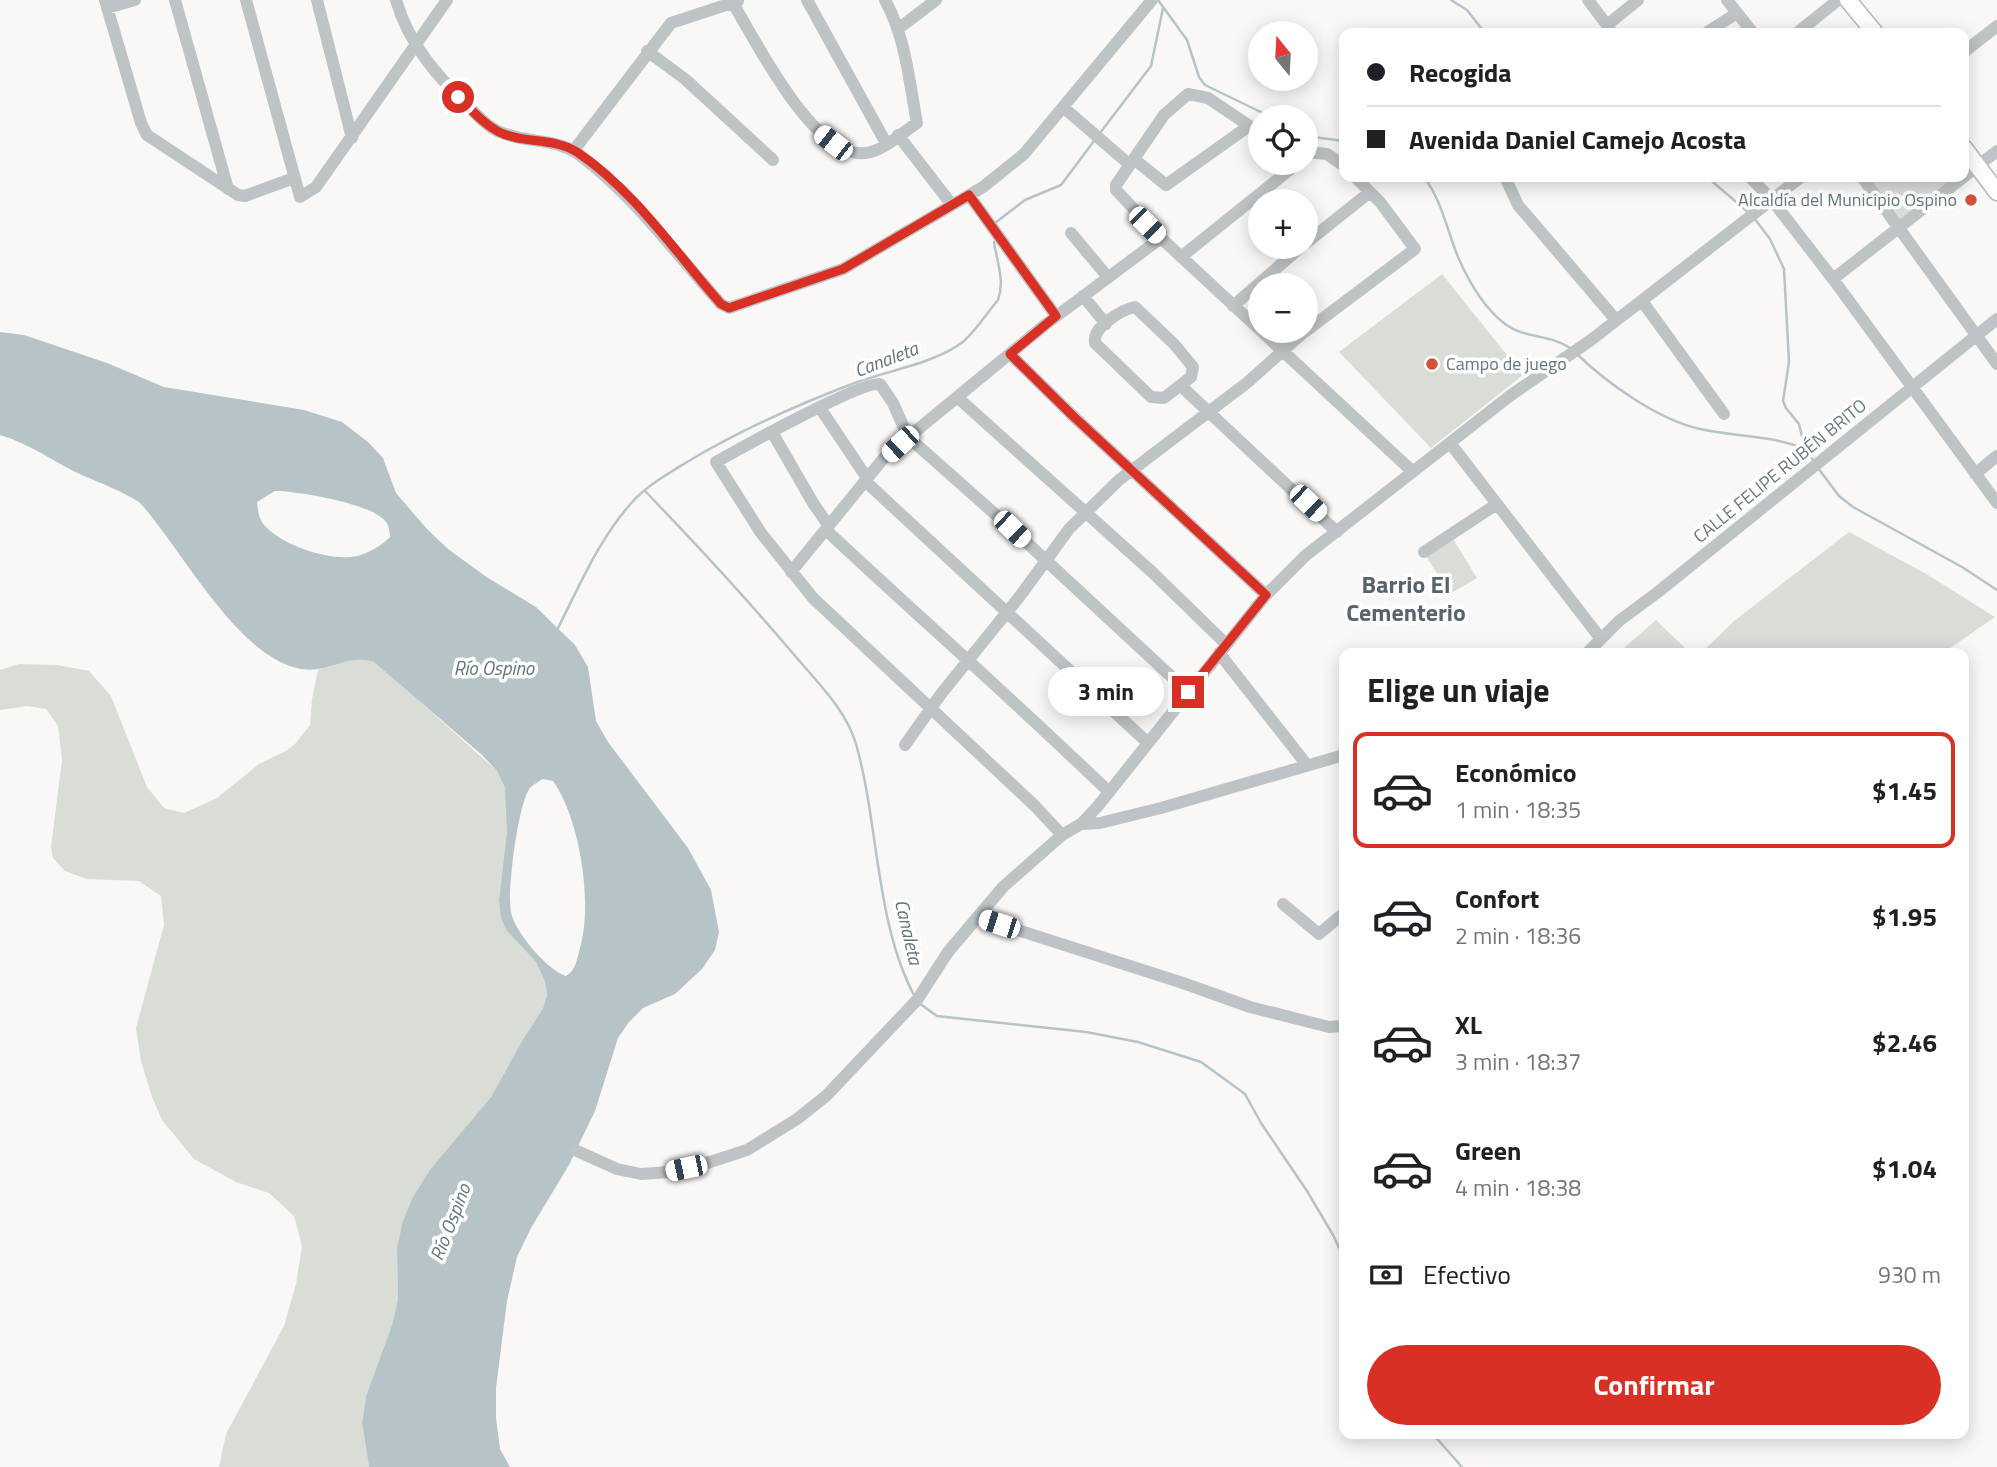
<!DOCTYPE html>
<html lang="es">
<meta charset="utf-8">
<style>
:root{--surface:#fff;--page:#f2f2f2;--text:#202124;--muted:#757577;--line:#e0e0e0;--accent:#d93025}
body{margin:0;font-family:"Titillium Web",sans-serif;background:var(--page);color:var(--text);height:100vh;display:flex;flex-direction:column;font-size:26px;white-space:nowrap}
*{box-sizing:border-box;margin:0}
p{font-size:23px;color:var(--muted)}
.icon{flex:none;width:38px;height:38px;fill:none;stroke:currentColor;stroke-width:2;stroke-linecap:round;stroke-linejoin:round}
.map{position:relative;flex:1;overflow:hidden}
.panel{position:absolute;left:1339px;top:648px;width:630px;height:791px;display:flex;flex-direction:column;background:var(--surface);border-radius:14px;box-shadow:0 4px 18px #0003}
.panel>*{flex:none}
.top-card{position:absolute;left:1339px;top:28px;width:630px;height:154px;border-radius:14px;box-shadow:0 4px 18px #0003;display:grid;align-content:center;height:154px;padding:0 28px;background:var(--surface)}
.needle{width:46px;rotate:342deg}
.tools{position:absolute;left:1248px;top:21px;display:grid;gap:14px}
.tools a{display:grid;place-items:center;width:70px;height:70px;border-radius:50%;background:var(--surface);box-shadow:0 4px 18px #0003;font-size:35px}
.end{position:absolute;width:32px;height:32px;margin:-16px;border:9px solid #d93025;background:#fff;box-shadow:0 0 0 4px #fff}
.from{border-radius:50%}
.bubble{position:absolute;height:49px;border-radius:24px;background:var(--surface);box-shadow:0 4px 18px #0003;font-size:23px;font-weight:700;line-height:49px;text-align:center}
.car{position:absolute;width:21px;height:42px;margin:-21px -10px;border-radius:9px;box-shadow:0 0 5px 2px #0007;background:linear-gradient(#fff 24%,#345 0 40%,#fff 0 76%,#345 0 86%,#fff 0)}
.top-card b{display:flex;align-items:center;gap:24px;height:66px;font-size:26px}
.top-card b+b{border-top:2px solid var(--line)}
.top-card i{width:18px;height:18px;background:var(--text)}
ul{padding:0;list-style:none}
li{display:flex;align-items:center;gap:21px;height:116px;margin:0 14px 10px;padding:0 14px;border:4px solid transparent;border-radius:14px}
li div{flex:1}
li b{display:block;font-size:26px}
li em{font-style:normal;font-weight:700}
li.selected{border-color:var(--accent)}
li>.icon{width:63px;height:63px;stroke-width:1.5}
h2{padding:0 28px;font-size:32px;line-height:84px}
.pay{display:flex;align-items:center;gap:18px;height:77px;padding:0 28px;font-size:26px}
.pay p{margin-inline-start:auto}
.button{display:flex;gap:14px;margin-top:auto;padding:14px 28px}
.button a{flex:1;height:80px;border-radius:42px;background:var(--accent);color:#fff;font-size:28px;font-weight:700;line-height:80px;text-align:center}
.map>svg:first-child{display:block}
</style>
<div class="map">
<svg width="1997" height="1467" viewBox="0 0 1997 1467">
<rect width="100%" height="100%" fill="#f9f8f6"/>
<path fill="#d9ddd6" d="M1862,177H1963L1899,227Z
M1442,274L1523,375L1431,448L1339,352Z
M1849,532L1928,575L1995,617L1943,653H1701L1734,621Z
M1453,539L1477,578L1450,594L1426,556Z
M1656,620L1690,653H1618Z
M362,658L374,662L387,672L497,771L505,788L507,803V831L499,900L507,931L536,962L545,982L547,995L543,1008L522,1041L491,1097L467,1126L397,1248L398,1299L392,1325L366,1396L362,1423L369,1467H219L226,1434L284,1326L296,1284L302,1246L294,1216L269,1193L236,1182L194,1159L162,1120L152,1097L141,1061L136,1028L164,925L161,896L139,881L87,879L65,871L53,858L51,847L62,760L58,726L46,709L27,706L0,710V670L19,664L58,665L89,671L111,696L147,787L164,808L184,813L217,798L259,764L286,751L295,744L310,725L312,699L318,670L345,660Z"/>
<path fill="#b7c4c7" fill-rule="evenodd" d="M0,332L24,335L107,363L164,387L304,410L342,422L368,442L383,458L396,493L427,529L448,549L485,576L536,607L575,645L588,667L596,721L608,742L688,848L711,890L719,932L715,950L702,969L675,994L643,1008L629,1022L618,1038L595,1111L569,1165L531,1228L517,1257L507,1301L496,1388V1418L500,1449L510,1467H369L362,1423L366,1396L392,1325L398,1299L397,1248L403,1221L413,1197L430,1170L491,1097L522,1041L543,1008L547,995L545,982L536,962L507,931L501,918L499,900L507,831L505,788L497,771L482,755L374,662C346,653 328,674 301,669C237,658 181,547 139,502C121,491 103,484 84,476C55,463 31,444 0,435ZM275,491C298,491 365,503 382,518C389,523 389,529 390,537C381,546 369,553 357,556C332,562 284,546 266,527C259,520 258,512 257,502ZM543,779L553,781C580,819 593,903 580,948C577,959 576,970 566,976C548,971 514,931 511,912C507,892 518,803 530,788C533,785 539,781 543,779Z"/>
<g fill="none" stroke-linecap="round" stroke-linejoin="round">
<path stroke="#b7c4c7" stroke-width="2.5" d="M1158,0L1187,40L1199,77L1205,85L1271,117
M1451,0L1467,10L1485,33
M1100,133L1151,66L1163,8
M1306,136L1344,141
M1424,177C1442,201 1447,230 1458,257C1468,280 1484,308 1505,324C1525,339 1550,334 1570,348
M1707,177L1749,213
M1754,218L1770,239L1784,269L1789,362L1783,401L1786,408L1799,424L1805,449L1813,460
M995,223L1025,200L1061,185L1094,141
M1578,355C1608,384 1659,420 1700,429C1736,437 1772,435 1805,449
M1818,468L1839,496L1853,507L1962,567L1997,590
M645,491C697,545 748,600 796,657C818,683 846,710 856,744C879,824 875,923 915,997
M556,632C579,587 600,536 635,499C650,484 669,473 687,462C742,429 801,403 860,381C892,370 938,362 964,341C977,329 987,313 998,300C1005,281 997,262 994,242
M919,1003L937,1016L1086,1032L1138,1042L1201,1062L1245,1094L1261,1123L1307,1191L1333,1235L1344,1258
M1432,1433L1462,1467"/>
<defs>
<path id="major" d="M1848,0L1875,33
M1964,148L1997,192"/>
</defs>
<use href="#major" stroke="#b2b8bb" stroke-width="19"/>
<path stroke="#bec3c6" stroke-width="12" d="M105,0L141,123L147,135L238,195L245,196L294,178
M175,0L228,189
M246,0L300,197L316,187L447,0
M317,0L352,138
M396,0C409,45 438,77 471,109C479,117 489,128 500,132C527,144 557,137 581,156C636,198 675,253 721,304L729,308L843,269L983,187L1024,154L1152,0
M731,0C754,37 814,161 866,153C883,151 902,133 917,123C909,81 906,38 885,0
M807,0L886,143
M1588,0L1613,33
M1727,0L1753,33
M107,8L135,0
M1607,25L1638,0
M898,29L936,0
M1706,33L1737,13
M1797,33L1838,0
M647,51L685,79L773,160
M1964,52L1997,26
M1063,107L1130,165
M1260,133L1208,98L1188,94L1164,115L1116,185V190L1161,238L1413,472
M898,135L952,205
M574,150L671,23L738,1
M1306,152L1327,154L1344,166
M1134,159L1166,185L1249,126
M1505,177L1518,205L1616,320
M1750,177L1772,200L1833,279L1997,503
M1862,177L1997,364
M969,195L1056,316
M1071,233L1107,276
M1306,243L1370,192
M1181,257L1298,163
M1833,279L1997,151
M1083,296L1106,324
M1642,301L1724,414
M1233,306L1301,247
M1135,307L1174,344L1193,367L1191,377L1164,398L1151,397L1095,343C1092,327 1121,310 1135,307Z
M1306,331L1415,249L1380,202L1355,177
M1010,354L1072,415L1266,595
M1181,386L1337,532
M957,397L1152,572L1226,644
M820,408L867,478
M772,432L813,503L829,526
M1450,443L1601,639
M1975,474L1997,456
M865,481L1148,743
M826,530C920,618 1017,703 1109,792
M1424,552L1497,504
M791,572L883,459L900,444L1046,324L1161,238
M1219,653L1307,765
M1587,653L1619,621L1658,592L1997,319
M905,745L941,694L1020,596L1069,529L1119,480L1248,382L1305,331
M1081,824L1098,806L1266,595L1305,556L1511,395L1591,340L1801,177
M1062,835L1035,806L813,598L761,533L716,462C739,449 863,380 880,384L893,403L908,437L1012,529L1188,692
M1283,904L1319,934L1344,913
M977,917L1183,983L1250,1007L1329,1027L1341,1026L1344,1024
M577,1151L617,1169L641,1174L669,1172L704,1164L747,1150L797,1119L826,1096L917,1000L948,952L1003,887L1062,835L1081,824L1100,823L1161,808L1344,755"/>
<use href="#major" stroke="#fff" stroke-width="16"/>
</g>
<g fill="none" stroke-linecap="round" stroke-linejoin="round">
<path stroke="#d93025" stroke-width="9" d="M458,97C471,109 483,124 499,132C523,144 553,137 577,152C635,191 675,252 721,304L729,308L843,269L969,195L1056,316L1010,354L1072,415L1266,595L1188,692"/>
</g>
<g fill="#d84f37" stroke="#fff" stroke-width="2.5">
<circle cx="1971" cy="200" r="7"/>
<circle cx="1432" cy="364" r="7"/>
</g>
<g text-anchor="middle" stroke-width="7" stroke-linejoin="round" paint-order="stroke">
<g font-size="18" fill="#66767f" stroke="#fff" text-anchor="end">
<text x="1957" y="206">Alcaldía del Municipio Ospino</text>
<text x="1446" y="370" text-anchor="start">Campo de juego</text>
</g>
<g font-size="18" fill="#66767f" stroke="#fff">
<text transform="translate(1780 471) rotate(-39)" y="6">CALLE FELIPE RUBÉN BRITO</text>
</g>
<g font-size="19" font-style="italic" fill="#607579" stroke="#fff">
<text transform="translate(886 359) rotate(-21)" y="7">Canaleta</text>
<text x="494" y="675">Río Ospino</text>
<text transform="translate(909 932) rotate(77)" y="7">Canaleta</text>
<text transform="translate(450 1222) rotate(-69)" y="7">Río Ospino</text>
</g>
<g font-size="24" font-weight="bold" fill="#57646b" stroke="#fff">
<text x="1406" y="593">Barrio El<tspan x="1406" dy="28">Cementerio</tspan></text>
</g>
</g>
</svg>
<div class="tools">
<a><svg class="needle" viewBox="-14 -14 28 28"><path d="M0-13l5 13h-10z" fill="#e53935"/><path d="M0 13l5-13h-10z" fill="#757577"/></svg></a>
<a><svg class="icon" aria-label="locate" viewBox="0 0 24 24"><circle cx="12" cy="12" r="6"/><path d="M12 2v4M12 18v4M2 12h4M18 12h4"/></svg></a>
<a>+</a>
<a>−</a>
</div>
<i class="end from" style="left:458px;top:97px"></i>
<i class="end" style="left:1188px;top:692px"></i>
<div class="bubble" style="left:1048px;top:667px;width:116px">3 min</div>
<i class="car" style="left:833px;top:143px;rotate:308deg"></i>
<i class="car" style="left:1147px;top:225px;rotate:135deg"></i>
<i class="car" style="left:900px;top:444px;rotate:227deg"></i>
<i class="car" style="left:1308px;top:503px;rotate:134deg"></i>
<i class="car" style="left:1012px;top:529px;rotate:134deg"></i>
<i class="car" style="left:999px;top:924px;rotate:288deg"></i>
<i class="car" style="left:686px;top:1168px;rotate:258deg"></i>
<div class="top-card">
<b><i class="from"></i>Recogida</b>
<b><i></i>Avenida Daniel Camejo Acosta</b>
</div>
<section class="panel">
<h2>Elige un viaje</h2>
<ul>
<li class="selected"><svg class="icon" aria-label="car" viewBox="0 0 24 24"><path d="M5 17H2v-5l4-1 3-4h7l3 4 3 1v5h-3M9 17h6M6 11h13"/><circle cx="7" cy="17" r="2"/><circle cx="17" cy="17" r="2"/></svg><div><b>Económico</b><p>1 min · 18:35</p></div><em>$1.45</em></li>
<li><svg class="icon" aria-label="car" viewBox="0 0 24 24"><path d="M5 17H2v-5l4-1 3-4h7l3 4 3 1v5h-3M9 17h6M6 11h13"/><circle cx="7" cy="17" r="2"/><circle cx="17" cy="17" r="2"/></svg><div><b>Confort</b><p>2 min · 18:36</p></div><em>$1.95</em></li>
<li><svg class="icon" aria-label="car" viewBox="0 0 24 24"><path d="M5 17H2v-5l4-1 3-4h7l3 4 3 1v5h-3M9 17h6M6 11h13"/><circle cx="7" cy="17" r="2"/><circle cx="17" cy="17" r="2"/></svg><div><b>XL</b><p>3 min · 18:37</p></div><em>$2.46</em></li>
<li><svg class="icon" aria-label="car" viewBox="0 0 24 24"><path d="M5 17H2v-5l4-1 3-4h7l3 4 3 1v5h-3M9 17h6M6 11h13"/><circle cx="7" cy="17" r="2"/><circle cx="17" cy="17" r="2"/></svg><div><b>Green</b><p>4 min · 18:38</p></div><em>$1.04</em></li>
</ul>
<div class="pay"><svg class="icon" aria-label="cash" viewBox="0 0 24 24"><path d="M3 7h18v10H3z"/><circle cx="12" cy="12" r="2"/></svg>Efectivo<p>930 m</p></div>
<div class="button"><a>Confirmar</a></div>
</section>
</div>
